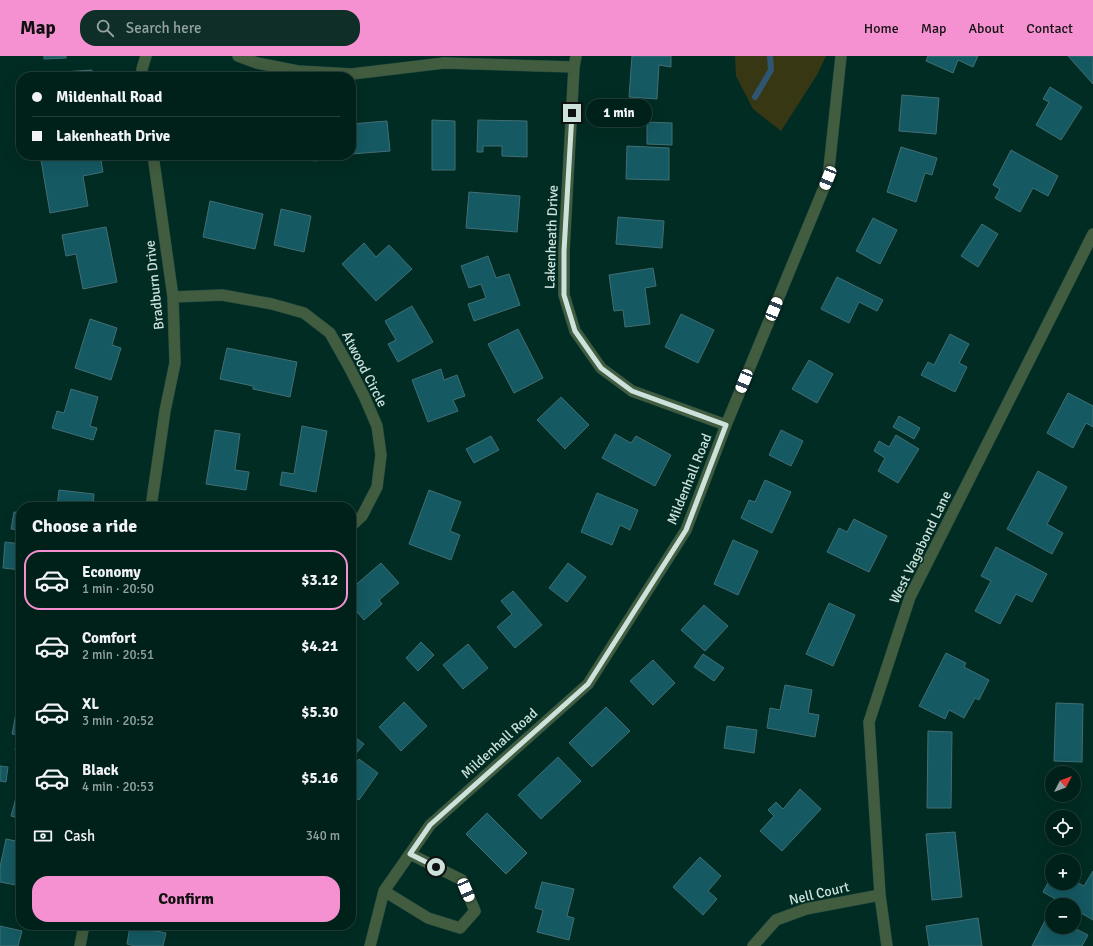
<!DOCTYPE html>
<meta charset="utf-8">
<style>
:root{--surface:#00211a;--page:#0e2e27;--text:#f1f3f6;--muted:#95a3a2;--line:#223e39;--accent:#f590d1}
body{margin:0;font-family:Signika,sans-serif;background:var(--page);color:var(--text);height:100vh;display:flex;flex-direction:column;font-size:15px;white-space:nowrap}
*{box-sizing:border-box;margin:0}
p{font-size:13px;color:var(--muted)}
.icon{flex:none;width:22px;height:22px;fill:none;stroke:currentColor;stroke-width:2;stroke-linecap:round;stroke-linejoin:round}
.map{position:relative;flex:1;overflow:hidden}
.sheet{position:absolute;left:16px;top:446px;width:340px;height:428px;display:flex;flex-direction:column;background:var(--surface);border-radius:16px;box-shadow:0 4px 16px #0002,0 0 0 1px var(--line)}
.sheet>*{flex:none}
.hud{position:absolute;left:16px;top:16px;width:340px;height:88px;border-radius:16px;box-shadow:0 4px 16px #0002,0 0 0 1px var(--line);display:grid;align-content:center;height:88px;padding:0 16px;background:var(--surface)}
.needle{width:26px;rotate:48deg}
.controls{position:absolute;left:1045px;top:710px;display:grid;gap:8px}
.controls a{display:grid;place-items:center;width:36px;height:36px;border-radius:50%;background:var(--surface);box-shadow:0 4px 16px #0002,0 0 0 1px var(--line);font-size:20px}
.end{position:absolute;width:18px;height:18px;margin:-9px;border:5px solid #cde2db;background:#111;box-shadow:0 0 0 2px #111}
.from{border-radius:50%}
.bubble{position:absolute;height:28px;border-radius:14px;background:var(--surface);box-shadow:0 4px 16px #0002,0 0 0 1px var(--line);font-size:13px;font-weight:700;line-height:28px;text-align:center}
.car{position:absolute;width:12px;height:24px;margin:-12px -6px;border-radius:5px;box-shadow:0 0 3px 1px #0007;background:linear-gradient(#fff 24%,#345 0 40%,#fff 0 76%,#345 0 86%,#fff 0)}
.hud b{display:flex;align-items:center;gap:14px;height:38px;font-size:15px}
.hud b+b{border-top:1px solid var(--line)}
.hud i{width:10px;height:10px;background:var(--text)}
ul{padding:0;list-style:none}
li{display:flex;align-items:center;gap:12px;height:60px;margin:0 8px 6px;padding:0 8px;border:2px solid transparent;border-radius:16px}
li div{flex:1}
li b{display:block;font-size:15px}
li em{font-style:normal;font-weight:700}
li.selected{border-color:var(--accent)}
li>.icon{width:36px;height:36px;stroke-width:1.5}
h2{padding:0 16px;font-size:18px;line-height:48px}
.pay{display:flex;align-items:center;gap:10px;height:44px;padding:0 16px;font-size:15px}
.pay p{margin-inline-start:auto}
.button{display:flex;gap:8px;margin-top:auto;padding:8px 16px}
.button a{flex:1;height:46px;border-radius:16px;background:var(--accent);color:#111;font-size:16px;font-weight:700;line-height:46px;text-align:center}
header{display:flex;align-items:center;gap:24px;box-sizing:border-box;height:56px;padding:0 20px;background:var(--accent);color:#111}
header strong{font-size:19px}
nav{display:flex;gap:22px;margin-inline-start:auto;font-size:14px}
.search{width:280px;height:36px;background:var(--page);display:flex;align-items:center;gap:10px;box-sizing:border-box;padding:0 14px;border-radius:16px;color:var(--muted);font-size:15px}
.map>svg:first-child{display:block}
</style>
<header>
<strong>Map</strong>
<div class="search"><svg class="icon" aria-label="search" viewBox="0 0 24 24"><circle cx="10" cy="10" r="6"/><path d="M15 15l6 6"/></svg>Search here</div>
<nav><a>Home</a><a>Map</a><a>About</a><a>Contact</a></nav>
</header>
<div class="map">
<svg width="1093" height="890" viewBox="0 0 1093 890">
<rect width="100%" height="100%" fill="#002c23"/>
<path fill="#383713" d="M735,0H826L817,19L781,75L753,53L736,20Z"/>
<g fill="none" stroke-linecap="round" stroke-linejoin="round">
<path stroke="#2e5673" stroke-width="6" d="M755,41L771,14L770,0"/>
</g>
<path fill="#155962" stroke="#426e75" d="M44,0H66V2L44,3Z
M632,0H671V11L659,9L657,43L629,41Z
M928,0H978L973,11L958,4L953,17L926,5Z
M1068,0H1093V28Z
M92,14V21H47V17Z
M1050,31L1082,51L1061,84L1036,69L1049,46L1043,43Z
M902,39L939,42L936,78L899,75Z
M432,64L455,65V114H432Z
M478,64L527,65V101L502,100V90H483V96H477Z
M387,65L390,95L351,98V68Z
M647,66L672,67V89L647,88Z
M627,90L669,92V124L626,123Z
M901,91L937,102L932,119L925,117L916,146L887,136Z
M1011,94L1058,120L1048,140L1033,132L1020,156L995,142L1000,133L993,129Z
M68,99H100L103,116L83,120L88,150L50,157L41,104Z
M272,99H317V105L272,101Z
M469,136L520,140L517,176L466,172Z
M210,145L263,158L255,193L203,181Z
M281,153L311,160L304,196L274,189Z
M618,161L664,165L662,192L616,188Z
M873,162L897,174L880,208L856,195Z
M982,168L998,178L978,211L961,200Z
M106,171L117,226L83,233L76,198L66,200L62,179Z
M364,187L376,201L389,189L412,213L376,245L342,208Z
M488,200L496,222L509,218L520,249L474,265L468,248L486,242L481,228L469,232L461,210Z
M653,212L656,230L645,232L650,268L625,271L623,254L614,255L609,219Z
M837,221L883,244L877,255L859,246L849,267L821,253Z
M412,250L433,286L398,306L388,288L396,284L385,265Z
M681,258L714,274L698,307L665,291Z
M90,263L117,272L112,289L121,292L111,324L75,312Z
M518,273L543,322L514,337L488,288Z
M950,278L969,288L959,307L967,311L955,336L921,319L928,306L934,309Z
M227,292L297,306L290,341L253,333V330L220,323Z
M809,304L833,318L817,347L792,333Z
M441,313L444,324L457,319L465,340L453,344L458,355L428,366L412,324Z
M71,333L98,341L90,370L97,372L93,384L52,372L57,355L64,357Z
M1068,337L1093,350V371L1086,367L1073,392L1047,377Z
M561,341L589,369L565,393L537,364Z
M899,360L920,372L914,383L893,371Z
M302,370L327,375L316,436L280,429L282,416L294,418Z
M215,374L240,378L235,414L249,416L246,434L206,428Z
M781,374L803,385L791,410L769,399Z
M615,378L631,387L636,380L671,399L655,430L602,402Z
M896,379L919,393L898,427L878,415L885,402L874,395L879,385L889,391Z
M491,380L499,394L474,407L466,393Z
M1038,415L1067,431L1047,468L1063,477L1052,498L1007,473Z
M765,424L791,436L772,477L741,462L749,444L755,446Z
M59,434L94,438L93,451H57Z
M429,434L461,446L450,475L460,479L451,504L409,488Z
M597,437L638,454L630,474L620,469L612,489L581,476Z
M14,456L21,457V474L11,473Z
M854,463L887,480L869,516L827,496L839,472L847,476Z
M733,484L758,495L738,539L714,528Z
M5,486L21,488V514L3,512Z
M996,491L1047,518L1032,546L1016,538L1000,568L975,555L991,525L981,520Z
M381,507L399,527L379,544L382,548L364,564L351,549V533Z
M568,507L586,521L567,546L549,532Z
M513,535L542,569L515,592L497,571L512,558L501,545Z
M829,547L855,559L833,610L806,598Z
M704,549L728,570L705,595L681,574Z
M421,586L434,599L418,615L406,602Z
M468,588L488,612L463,633L443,609Z
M946,597L966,607L964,611L989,624L979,644L975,642L964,662L949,654L945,663L919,650Z
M703,598L724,612L714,625L694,611Z
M653,604L675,627L653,649L630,625Z
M785,629L812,634L808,657L819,659L815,681L767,672L770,652L780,654Z
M19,642L21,643V696L15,694L18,679L12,678Z
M404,646L427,670L401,695L379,671Z
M1056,647L1083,648L1082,706L1054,705Z
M606,651L630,675L592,711L569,687Z
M727,670L757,674L754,697L724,692Z
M928,675L952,676L951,752H927Z
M351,678L364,688L354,700L351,697Z
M558,701L581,725L541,763L518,739Z
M359,703L378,717L359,744L351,739V714Z
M0,710L8,711L6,726L0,725Z
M20,727H21V763L11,760Z
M800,733L821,753L782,795L760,775L774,760L768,754L776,746L783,753Z
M487,757L527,797L506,818L466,778Z
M955,776L962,841L932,844L926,778Z
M6,783L21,786V830L0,826V811Z
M700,801L721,820L708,835L717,843L703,859L673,831Z
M1093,815V864L1074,853V849H1066L1043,836L1052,819V827H1074V825L1084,830Z
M542,826L574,833L567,860L574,862L569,884L537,876L543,854L535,852Z
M1048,859L1052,861V871H1072L1088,879L1082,890H1032Z
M978,862L982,890H929L926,870Z
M0,870L22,875L18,890H0Z
M130,870L166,877L163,890H135L127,888Z"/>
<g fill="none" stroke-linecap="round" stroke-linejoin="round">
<defs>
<path id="minor" d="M238,0L257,7L298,15L352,18L444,7L574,11
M576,0L574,11L564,195V239L575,275L601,312L632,335L726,369
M143,21L142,13L146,0
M173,241L222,239L272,248L304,257L330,277L348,309L364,340L377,370L381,399L377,431L362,460L351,470
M151,451L165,355L175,307L173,241L153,99
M384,835L428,862L460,872L475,855L462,824L410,798
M80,890L84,869
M370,890L384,835L430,769L588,628L686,474L726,369L828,122L841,0
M753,890L776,864L806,853L880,839
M887,890L880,839L869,666L910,541L1093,178"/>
</defs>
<use href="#minor" stroke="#214940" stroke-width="12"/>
<use href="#minor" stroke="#425c3f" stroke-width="11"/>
</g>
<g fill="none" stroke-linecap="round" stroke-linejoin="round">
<path stroke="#cde2db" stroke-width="5" d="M436,811L410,798L430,769L588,628L686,474L726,369L632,335L601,312L575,275L564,239V195L572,57"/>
</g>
<g text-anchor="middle" stroke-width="3" stroke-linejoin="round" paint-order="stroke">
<g font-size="14" fill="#cde2db" stroke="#002c23">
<text transform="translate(551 181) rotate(-88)" y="5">Lakenheath Drive</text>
<text transform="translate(154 229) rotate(-96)" y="5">Bradburn Drive</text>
<text transform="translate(365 313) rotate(63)" y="5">Atwood Circle</text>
<text transform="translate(689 423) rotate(-68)" y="5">Mildenhall Road</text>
<text transform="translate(920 491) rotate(-64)" y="5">West Vagabond Lane</text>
<text transform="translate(499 687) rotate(-42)" y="5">Mildenhall Road</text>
<text transform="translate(819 837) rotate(-13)" y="5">Nell Court</text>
</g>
</g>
</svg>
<div class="controls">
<a><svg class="needle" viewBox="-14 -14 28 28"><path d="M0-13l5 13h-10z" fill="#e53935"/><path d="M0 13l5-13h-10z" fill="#95a3a2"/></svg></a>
<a><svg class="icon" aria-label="locate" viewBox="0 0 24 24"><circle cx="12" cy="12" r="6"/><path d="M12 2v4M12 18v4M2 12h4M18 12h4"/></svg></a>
<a>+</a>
<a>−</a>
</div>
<i class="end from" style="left:436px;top:811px"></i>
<i class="end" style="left:572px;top:57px"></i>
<div class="bubble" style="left:586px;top:43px;width:66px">1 min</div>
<i class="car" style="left:828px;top:122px;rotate:202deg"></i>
<i class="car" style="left:774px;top:253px;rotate:22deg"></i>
<i class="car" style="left:744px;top:325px;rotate:202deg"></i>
<i class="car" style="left:466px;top:834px;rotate:157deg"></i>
<div class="hud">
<b><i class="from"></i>Mildenhall Road</b>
<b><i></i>Lakenheath Drive</b>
</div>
<section class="sheet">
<h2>Choose a ride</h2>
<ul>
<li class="selected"><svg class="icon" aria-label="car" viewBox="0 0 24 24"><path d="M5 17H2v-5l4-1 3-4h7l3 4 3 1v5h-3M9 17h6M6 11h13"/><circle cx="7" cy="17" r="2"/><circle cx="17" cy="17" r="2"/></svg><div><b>Economy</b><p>1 min · 20:50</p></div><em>$3.12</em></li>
<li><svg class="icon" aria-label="car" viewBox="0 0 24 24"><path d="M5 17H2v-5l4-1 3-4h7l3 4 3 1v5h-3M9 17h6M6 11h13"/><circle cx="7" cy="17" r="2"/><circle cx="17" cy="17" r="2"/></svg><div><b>Comfort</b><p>2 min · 20:51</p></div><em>$4.21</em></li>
<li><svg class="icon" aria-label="car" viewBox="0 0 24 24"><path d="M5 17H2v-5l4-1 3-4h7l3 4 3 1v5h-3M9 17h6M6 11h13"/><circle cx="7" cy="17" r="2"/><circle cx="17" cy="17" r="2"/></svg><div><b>XL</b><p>3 min · 20:52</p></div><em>$5.30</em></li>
<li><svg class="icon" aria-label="car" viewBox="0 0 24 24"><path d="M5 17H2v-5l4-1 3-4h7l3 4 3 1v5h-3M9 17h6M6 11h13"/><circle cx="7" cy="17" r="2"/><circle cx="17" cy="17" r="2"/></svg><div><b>Black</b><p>4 min · 20:53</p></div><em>$5.16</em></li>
</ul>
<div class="pay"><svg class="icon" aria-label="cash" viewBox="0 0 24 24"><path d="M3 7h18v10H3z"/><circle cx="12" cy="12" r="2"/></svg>Cash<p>340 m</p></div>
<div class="button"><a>Confirm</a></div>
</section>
</div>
